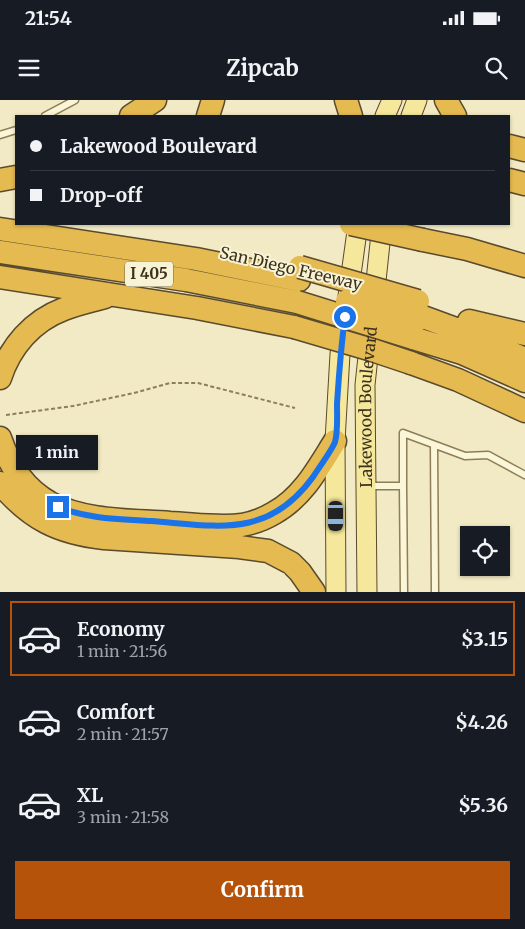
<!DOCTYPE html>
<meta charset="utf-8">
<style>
:root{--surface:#171b24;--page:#242831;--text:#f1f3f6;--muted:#9ea1a6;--line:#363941;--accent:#b45309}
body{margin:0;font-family:Merriweather,serif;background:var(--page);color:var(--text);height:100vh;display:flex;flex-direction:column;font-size:19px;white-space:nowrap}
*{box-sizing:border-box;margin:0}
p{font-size:16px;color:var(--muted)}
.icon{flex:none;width:28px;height:28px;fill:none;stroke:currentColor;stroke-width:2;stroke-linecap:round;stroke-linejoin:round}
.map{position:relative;height:492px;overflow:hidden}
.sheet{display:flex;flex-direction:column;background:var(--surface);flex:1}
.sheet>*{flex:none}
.banner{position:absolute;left:15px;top:15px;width:495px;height:110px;border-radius:0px;box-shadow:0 1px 4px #0004;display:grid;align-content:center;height:110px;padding:0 15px;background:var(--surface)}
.fabs{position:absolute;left:460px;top:426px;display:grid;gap:10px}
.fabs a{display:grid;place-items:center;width:50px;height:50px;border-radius:0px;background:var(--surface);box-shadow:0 1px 4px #0004;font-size:25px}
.end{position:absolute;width:22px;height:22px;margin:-11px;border:6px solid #1a73e8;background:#fff;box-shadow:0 0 0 2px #fff}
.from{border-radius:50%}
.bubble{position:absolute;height:35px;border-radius:0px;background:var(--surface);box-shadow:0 1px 4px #0004;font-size:16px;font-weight:700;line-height:35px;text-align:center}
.car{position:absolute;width:15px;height:30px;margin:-15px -8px;border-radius:6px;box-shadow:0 0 4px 1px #0007;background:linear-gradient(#222 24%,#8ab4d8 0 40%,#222 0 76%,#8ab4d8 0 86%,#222 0)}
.banner b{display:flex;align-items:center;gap:18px;height:48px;font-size:19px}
.banner b+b{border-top:1px solid var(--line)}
.banner i{width:12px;height:12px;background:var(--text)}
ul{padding:9px 0 0;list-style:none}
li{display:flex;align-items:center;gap:15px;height:75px;margin:0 10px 8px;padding:0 5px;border:2px solid transparent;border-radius:0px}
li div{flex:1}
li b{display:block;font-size:19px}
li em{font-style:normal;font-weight:700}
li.active{border-color:var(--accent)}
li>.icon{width:45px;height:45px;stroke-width:1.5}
.button{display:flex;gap:10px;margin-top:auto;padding:10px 15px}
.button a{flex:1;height:58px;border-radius:0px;background:var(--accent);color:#fff;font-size:20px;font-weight:700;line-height:58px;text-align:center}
.status{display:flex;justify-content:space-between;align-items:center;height:35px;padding:0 25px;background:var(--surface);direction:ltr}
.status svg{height:14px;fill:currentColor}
header{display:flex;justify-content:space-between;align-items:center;height:65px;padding:0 15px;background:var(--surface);font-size:22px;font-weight:700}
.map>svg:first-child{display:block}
</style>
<div class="status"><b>21:54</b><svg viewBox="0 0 49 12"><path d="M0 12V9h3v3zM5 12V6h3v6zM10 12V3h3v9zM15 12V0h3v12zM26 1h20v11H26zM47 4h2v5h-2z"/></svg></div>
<header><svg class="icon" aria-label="menu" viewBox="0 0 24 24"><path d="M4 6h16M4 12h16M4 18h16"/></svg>Zipcab<svg class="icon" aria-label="search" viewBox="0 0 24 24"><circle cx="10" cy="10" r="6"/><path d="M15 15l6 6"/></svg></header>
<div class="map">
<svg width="525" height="492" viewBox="0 0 525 492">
<rect width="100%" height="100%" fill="#f1eac4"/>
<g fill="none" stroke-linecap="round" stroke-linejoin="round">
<defs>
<path id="lane" d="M45,16L75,0
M0,35L16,30
M434,345L435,492
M367,386H403V333L465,356L488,355L525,375
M403,386L404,492"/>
<g id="primary">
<path d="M385,16L392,0"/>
<path d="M411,16L417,0"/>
<path d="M336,492L335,341L340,254L358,124"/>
<path id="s1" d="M367,492L365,285L382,124"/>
</g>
<path id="highway" d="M346,0L351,16
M446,0L455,16
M131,16L155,0
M208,16L213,0
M509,46L525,50
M0,80L16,77
M509,80L525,84
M0,129L196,159L299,180
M423,140L467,149L525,166
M0,152L186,180L297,202
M0,177L197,208L294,227
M415,214L464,232L525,259
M469,221L525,234
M413,238L462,253L525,281
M411,263L458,280L525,311
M0,278C10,247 32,221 64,209C77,204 91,201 105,197
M0,338C9,365 25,389 50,403C86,422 131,420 170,423C194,424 218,428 242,425C253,423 264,419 274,413C303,397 318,368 335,341
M0,383C30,419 58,433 104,438L239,447L268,451L291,463L300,472L314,492"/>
</defs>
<use href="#lane" stroke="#8d7d59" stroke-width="9"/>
<use href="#primary" stroke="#5a4a2e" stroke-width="21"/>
<use href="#highway" stroke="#5a4a2e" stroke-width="25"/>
<path stroke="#8d7d59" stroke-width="2" stroke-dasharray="4 2.5" stroke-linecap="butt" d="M6,315L73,306L134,293L170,283H198L295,308"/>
<use href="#lane" stroke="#fbf6d8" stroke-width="6"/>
<use href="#primary" stroke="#f5e79b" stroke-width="19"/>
<use href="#highway" stroke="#e4ba51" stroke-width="22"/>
<defs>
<path id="highway-bridge" d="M351,124L423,140
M300,167L418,201
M347,201L415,222
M297,202L413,238
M294,227L372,250L411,263"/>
</defs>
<use href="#highway-bridge" stroke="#5a4a2e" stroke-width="25" stroke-linecap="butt"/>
<use href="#highway-bridge" stroke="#e4ba51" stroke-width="22"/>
</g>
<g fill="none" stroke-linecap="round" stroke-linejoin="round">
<path stroke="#1a73e8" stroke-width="6" d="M58,407C88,419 120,419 151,421C218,426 268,439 313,377C318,369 332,350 335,342C338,332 337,314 337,304C339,274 341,246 345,217"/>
</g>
<g text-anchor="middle" stroke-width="4" stroke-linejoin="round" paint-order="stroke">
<rect fill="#f8f3d4" stroke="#746b55" stroke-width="1" x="125" y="161.5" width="48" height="25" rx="4"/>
<g font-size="15" font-weight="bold" fill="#3c311e">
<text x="149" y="179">I 405</text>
</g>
<g font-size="16" fill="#3c311e" stroke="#f8f3d4">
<text transform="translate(291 168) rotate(13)" y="6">San Diego Freeway</text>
<text dy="6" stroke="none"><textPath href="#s1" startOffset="185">Lakewood Boulevard</textPath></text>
</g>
</g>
</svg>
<div class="fabs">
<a><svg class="icon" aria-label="locate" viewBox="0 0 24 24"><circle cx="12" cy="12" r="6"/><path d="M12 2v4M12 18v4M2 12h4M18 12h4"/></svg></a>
</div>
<i class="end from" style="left:345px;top:217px"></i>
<i class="end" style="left:58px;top:407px"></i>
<div class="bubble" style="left:16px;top:335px;width:82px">1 min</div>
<i class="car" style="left:336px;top:416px;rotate:180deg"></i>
<div class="banner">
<b><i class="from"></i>Lakewood Boulevard</b>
<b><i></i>Drop-off</b>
</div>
</div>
<section class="sheet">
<ul>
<li class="active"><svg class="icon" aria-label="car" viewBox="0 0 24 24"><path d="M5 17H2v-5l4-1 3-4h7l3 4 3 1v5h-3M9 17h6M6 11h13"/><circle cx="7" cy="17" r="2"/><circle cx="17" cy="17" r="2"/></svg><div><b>Economy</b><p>1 min · 21:56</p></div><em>$3.15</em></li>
<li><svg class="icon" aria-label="car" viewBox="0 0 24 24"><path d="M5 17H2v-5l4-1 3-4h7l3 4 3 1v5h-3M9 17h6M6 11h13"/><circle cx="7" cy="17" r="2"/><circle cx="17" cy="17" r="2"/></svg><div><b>Comfort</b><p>2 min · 21:57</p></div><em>$4.26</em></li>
<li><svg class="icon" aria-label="car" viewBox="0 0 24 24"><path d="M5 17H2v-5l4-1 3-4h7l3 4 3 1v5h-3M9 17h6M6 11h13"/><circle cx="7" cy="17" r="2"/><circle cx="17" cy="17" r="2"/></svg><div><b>XL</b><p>3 min · 21:58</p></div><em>$5.36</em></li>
</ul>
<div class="button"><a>Confirm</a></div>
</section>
